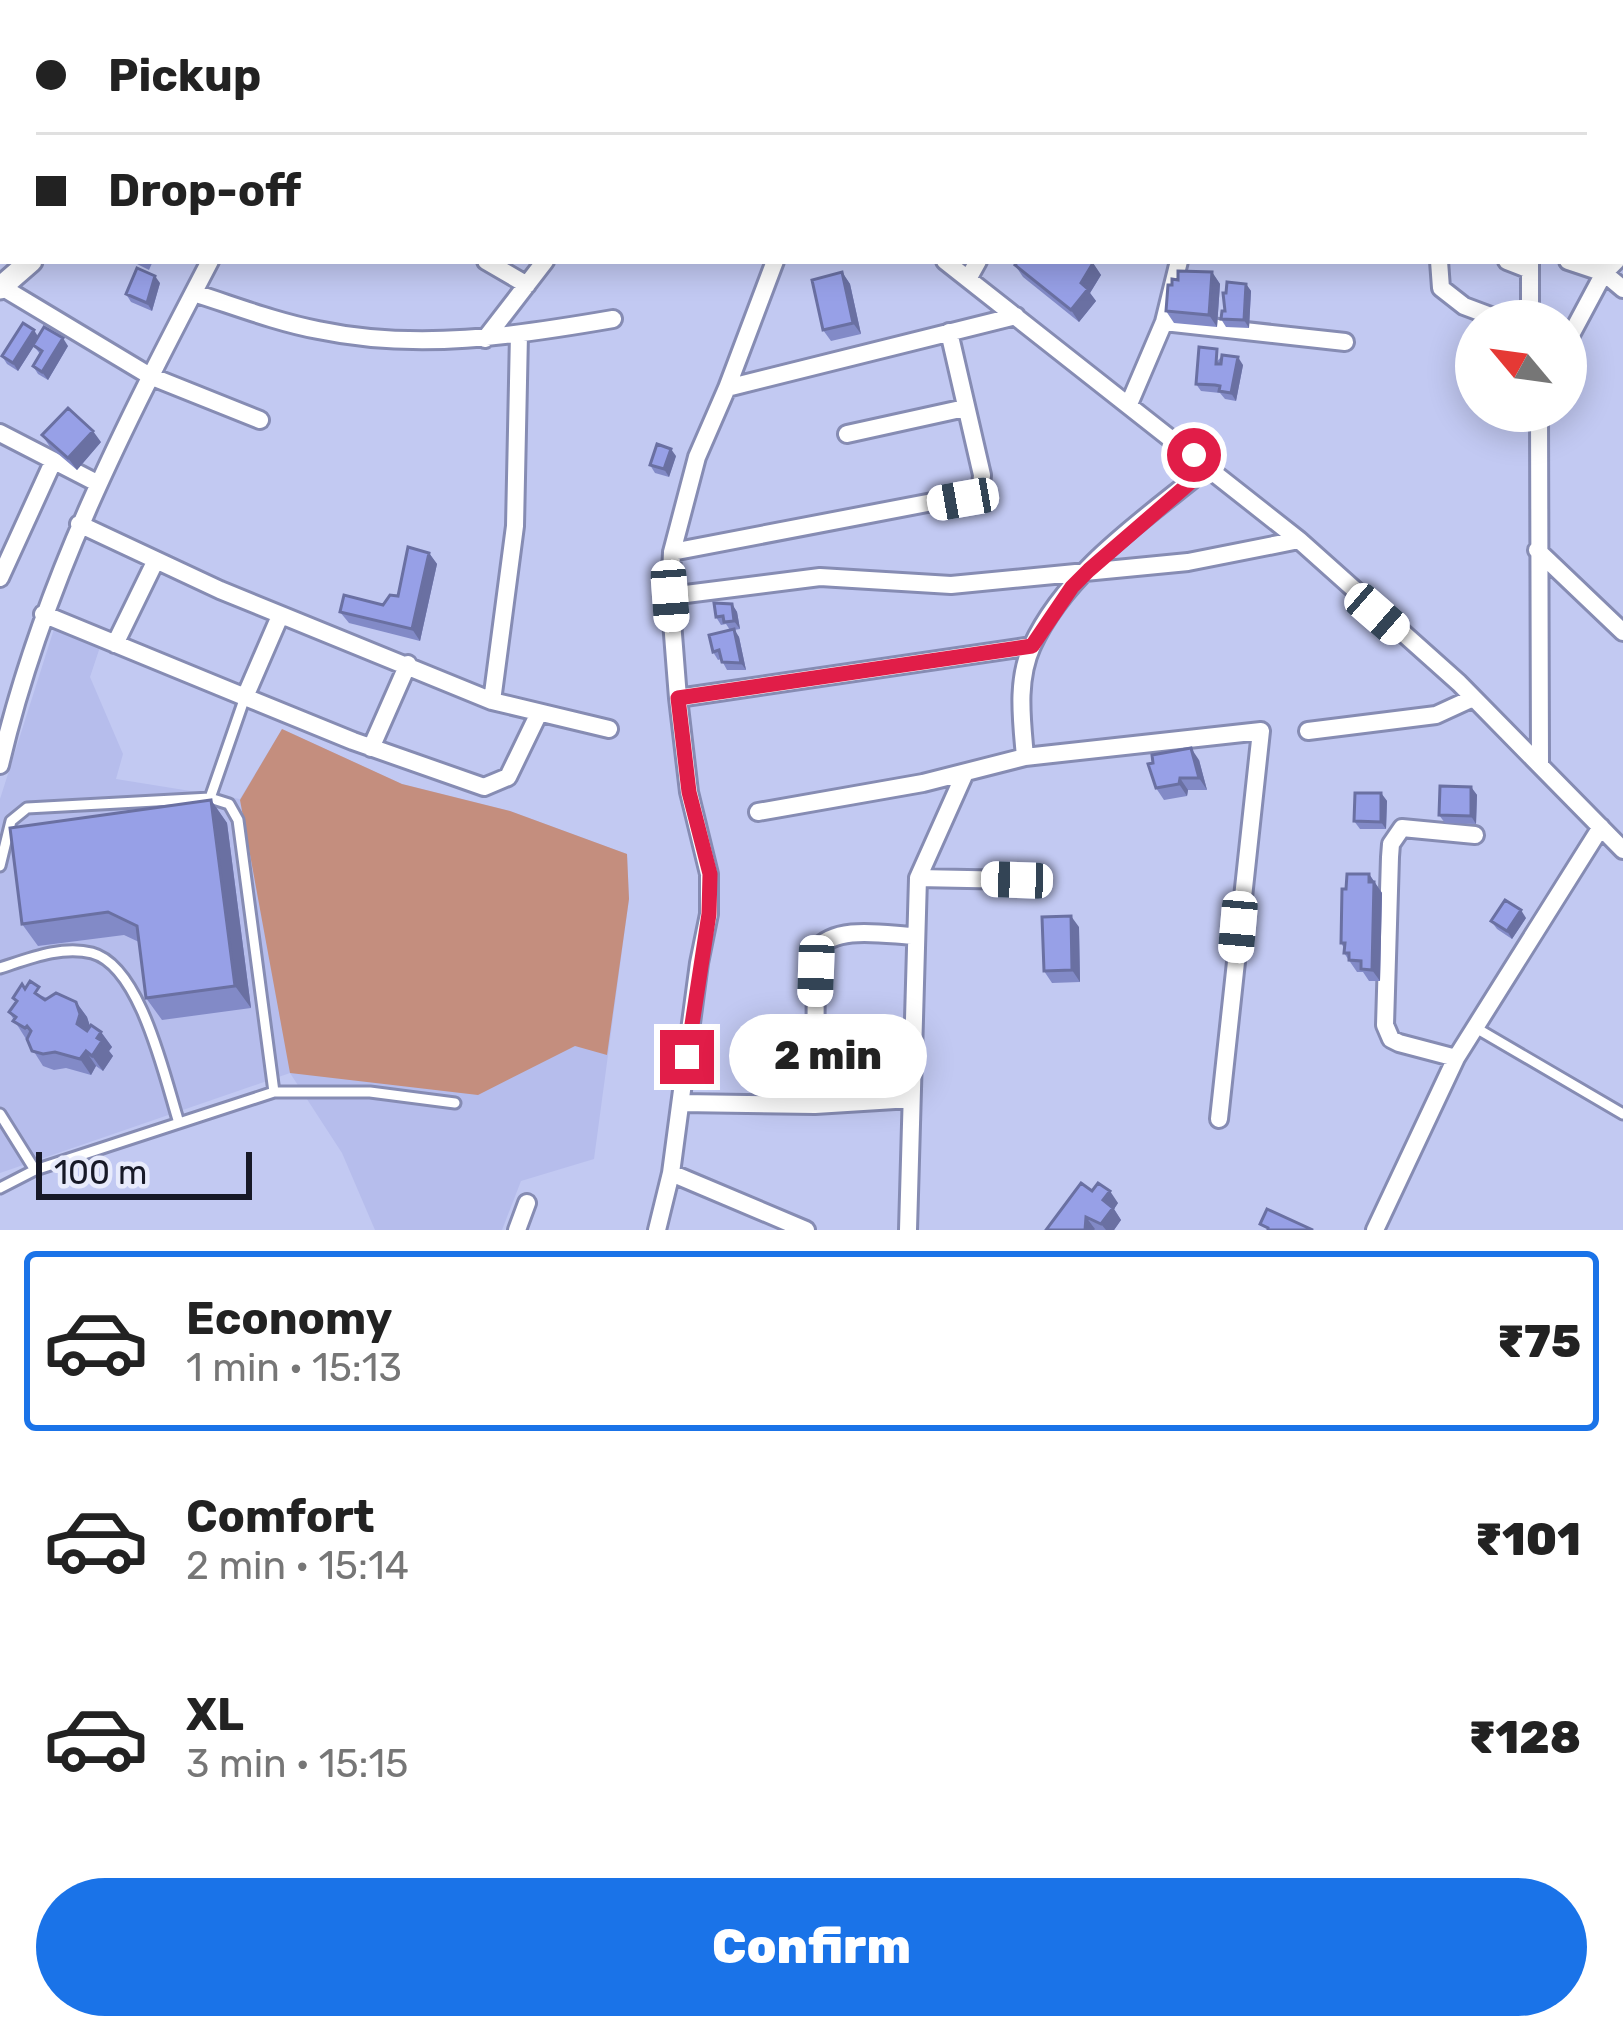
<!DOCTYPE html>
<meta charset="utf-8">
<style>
:root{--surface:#fff;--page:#f2f2f2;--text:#222;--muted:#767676;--line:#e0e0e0;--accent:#1a73e8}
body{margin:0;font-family:Rubik,sans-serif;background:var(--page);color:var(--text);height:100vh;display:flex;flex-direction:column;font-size:45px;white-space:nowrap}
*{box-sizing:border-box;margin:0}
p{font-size:39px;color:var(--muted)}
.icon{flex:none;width:66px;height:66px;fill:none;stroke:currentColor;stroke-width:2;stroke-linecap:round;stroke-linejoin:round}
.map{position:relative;height:1230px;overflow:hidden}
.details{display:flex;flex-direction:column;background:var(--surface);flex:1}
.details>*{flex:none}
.hud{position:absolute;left:0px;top:0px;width:1623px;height:264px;box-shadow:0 6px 30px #0003;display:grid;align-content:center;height:264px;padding:0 36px;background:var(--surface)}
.needle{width:78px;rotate:299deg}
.controls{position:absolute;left:1455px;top:300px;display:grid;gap:24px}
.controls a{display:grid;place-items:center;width:132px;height:132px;border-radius:50%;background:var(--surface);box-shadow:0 6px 30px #0003;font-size:60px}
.scale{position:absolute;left:36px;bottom:30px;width:216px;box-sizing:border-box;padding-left:12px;border:6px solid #171927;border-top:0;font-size:33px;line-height:42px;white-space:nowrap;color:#171927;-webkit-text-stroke:9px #e8ebfc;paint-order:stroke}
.end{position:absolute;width:54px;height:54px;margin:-27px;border:15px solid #e11d48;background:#fff;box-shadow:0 0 0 6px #fff}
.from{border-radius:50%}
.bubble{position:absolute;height:84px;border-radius:42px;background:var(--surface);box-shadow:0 6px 30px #0003;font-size:39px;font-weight:800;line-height:84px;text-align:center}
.car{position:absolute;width:36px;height:72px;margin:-36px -18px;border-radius:15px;box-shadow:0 0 9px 3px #0007;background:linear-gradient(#fff 24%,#345 0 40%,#fff 0 76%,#345 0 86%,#fff 0)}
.hud b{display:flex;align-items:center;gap:42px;height:114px;font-size:45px}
.hud b+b{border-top:3px solid var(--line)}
.hud i{width:30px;height:30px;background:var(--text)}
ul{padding:21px 0 0;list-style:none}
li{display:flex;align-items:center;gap:36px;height:180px;margin:0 24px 18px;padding:0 12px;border:6px solid transparent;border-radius:12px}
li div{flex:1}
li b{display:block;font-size:45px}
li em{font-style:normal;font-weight:800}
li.active{border-color:var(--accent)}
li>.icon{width:108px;height:108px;stroke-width:1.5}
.cta{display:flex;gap:24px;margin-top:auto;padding:24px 36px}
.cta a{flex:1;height:138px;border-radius:72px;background:var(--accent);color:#fff;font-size:48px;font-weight:800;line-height:138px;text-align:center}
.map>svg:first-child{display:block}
</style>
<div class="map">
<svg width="1623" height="1230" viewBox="0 0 1623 1230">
<rect width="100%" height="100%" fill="#c2c9f2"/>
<path fill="#b6bdec" d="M54,629L100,647L90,677L123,754L116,779L240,799L282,729L402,784L510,811L627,854L629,899L594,1159L521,1181L502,1230H375L342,1153L290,1073L0,1173V799Z"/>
<path fill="#c48e7e" d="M282,729L402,784L510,811L627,854L629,899L607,1055L575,1046L478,1095L290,1073L240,800Z"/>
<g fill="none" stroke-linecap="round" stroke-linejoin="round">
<defs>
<path id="service" d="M210,798L245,697
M0,866L11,821L27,808L210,798L229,804L238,820L274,1092
M0,968C28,959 62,945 92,953C141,966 165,1079 179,1123
M1476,1028L1623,1114
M0,1114L35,1170
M0,1188L35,1170L274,1092H370L455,1103"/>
<path id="minor" d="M46,0L52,3
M356,0L359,3
M609,0L612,3
M213,3L215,0
M1389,3L1390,0
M1569,3V0
M1620,100L1623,98
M486,261L527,285
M945,261L1299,540L1459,683L1623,850
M1439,261L1441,288L1464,306L1504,321
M1507,261L1530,270
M1568,261L1604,273L1623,289
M968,279L978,261
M2,287L150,376L260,420
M194,293C235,306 276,322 318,330C417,351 515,336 613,319
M1530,321V261
M1164,322L1345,342
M485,339L545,261
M1566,344L1604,273L1616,261
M727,388L775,261
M1129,404L1164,322L1179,261
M1539,411L1540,764
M0,433L97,483
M847,434L965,408
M79,524L220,590L492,701L609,729
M1537,550L1623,632
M672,552L974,494L981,486L982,475L949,332
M0,578L53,462
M670,596L820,577L951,585L1188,562L1299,540
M43,614L245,697
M280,616L245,697L353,741L484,787L508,777L538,715
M115,644L155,562
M678,698L1032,646
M492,701L515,526L519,334
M1308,731L1436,715L1473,698
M371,748L408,664
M1025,757C1022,721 1016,681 1032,646C1066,571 1146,518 1208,467
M0,765C42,584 125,424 210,261
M758,812L923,783L1025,757L1261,731L1219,1119
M918,878L1017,880
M1456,1058L1399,1043L1391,1039L1385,1025L1390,857L1391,844L1402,828L1475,835
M681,1103L815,1105L911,1099
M815,1105L816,950C836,924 886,935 915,936
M671,1173L806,1230
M517,1230L527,1203
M657,1230L671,1173L699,963L709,914V874L689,792L678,698L670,596L672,552L697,457L727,388L1016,316
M908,1230L918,878L965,773
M1375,1230L1456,1058L1601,827"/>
<path id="tertiary" d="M282,3L285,0
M0,288L31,261"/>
</defs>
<use href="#service" stroke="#868cb3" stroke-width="15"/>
<use href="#minor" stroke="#868cb3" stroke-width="22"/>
<use href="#tertiary" stroke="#868cb3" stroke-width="27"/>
<use href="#service" stroke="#fff" stroke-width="9"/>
<use href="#minor" stroke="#fff" stroke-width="16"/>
<use href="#tertiary" stroke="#fff" stroke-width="21"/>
</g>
<path fill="#828ac7" d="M131,261H153L149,270Z
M1093,263L1101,275L1090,293L1096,301L1079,322L1023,277L1015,265Z
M842,272L850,284L861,334L831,341L823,330Z
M1212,272L1220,284L1217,327L1174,323L1166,311L1172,285L1178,280Z
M160,283L152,311L131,302L126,294Z
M1246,284L1251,291L1249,328L1226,327L1221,319L1225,311L1226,293Z
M38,336L68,346L48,380L38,374L33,366L40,354L34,346L18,371L7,364L2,356Z
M1222,356L1243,365L1236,401L1225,399L1220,393L1201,391L1196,384Z
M42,435L101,442L77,470L50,447Z
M676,456L669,477L655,473L650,465Z
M429,553L437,564L420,641L349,623L340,612L383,605L398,596Z
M732,604L737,612L740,629L734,630L739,637L746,670H727L721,659L718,660L713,652L730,630L726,624L721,625L716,617Z
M1199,760L1207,790H1188L1187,796L1164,800L1156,788Z
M1471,787L1477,795L1476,824L1445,823L1439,815Z
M1381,793L1387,801L1386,829H1360L1354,821Z
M211,800L227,823L251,1008L162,1020L146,998L139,942L124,935L38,946L22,924Z
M1369,874L1382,893L1380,981H1369L1363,972H1357L1344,953V948L1341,943L1346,889Z
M1526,918L1512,939L1497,929L1491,921Z
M1079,927L1080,982L1052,983L1044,971Z
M25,989L47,998L76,1002L87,1017L90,1027L101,1032L112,1047L109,1051L113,1056L103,1071L96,1066L91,1075L66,1068L54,1070L43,1066L9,1012L16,1003L13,998Z
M1092,1191L1118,1203L1114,1209L1121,1220L1114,1230H1046Z"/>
<path fill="#6a70a2" d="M1093,263L1101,275L1090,293L1096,301L1079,322L1071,310L1081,283Z
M842,272L850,284L861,334L853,323Z
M1212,272L1220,284L1217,327L1209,315Z
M155,276L160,283L152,311L147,303Z
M1246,284L1251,291L1249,328L1244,320Z
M34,330L39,338L18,371L13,363Z
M63,338L68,346L48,380L42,372Z
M1238,357L1243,365L1236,401L1231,393Z
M93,431L101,442L77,470L68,458Z
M671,449L676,456L669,477L664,469Z
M429,553L437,564L420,641L412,629Z
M732,604L737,612L740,629L734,621Z
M734,629L739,637L746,670L741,663Z
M1191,748L1199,760L1207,790L1199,778Z
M1180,778L1188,790L1187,796L1179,784Z
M1471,787L1477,795L1476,824L1471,816Z
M1381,793L1387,801L1386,829L1381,822Z
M211,800L227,823L251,1008L235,986Z
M1369,874L1382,893L1380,981L1372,970Z
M1521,910L1526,918L1512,939L1507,931Z
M1071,916L1079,927L1080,982L1072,970Z
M76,1002L87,1017L91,1029L87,1039L77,1024Z
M101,1032L112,1047L109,1051L113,1056L103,1071L92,1056L97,1038Z
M86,1051L96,1066L91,1075L80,1059Z
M1110,1191L1118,1203L1114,1209L1121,1220L1114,1230H1106L1101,1224L1103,1200Z
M1086,1217L1095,1229L1094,1230H1085Z"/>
<path fill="#97a0e7" stroke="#6a70a2" stroke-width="3" d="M140,0H166L164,3H143Z
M173,0H191L196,3H172Z
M1018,261H1088L1093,263L1081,283L1088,289L1071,310L1015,265Z
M137,268L155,276L147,303L126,294Z
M1178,271L1212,272L1209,315L1166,311L1168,285H1172V279L1178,280Z
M842,272L853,323L823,330L812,280Z
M1227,282L1246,284L1244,320L1221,319L1222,311H1225L1223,293H1226Z
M23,323L34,330L13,363L2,356Z
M44,327L63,338L42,372L33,366L42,351L33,345Z
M1199,347L1217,349L1216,364H1221L1222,355L1238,357L1231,393L1219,391L1220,386L1215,385L1196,384Z
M68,408L93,431L68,458L42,435Z
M657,444L671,449L664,469L650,465Z
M408,547L429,553L412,629L340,612L344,595L383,605L390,595L398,596Z
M714,603L732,604L734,621L724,622L723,616L716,617Z
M734,629L741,663L722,662L719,650L713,652L709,635Z
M1191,748L1199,778H1180L1179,784L1156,788L1148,764L1153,763L1152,755Z
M1440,786L1471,787V816L1439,815Z
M1355,793H1381V822L1354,821Z
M211,800L235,986L146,998L137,926L108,912L22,924L10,828Z
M1347,874H1369V882H1374L1372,970L1361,969V961L1349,960V953H1344L1345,943H1341L1342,889H1346Z
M1505,900L1521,910L1507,931L1491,921Z
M1071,916L1072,970L1044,971L1042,917Z
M30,981L39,987L35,993L45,1000L56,993L76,1002L80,1014L77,1024L87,1031L91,1025L101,1032L97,1038L102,1041L92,1056L86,1051L80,1059L55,1052L43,1054L32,1051L27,1039L31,1031L27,1026L25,1028L13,1021L16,1017L9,1012L17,1001L13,998L22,984L25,989Z
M1081,1183L1092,1191L1098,1183L1110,1191L1103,1200L1113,1208L1101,1224L1086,1217L1085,1230H1046Z
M1267,1209L1313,1230H1268V1228L1260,1224Z"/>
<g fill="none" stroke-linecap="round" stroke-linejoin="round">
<path stroke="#e11d48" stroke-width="15" d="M687,1057L709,914L710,874L689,792L678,698L1032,646L1072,587L1089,570L1208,467L1194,455"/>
</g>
</svg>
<div class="controls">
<a><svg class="needle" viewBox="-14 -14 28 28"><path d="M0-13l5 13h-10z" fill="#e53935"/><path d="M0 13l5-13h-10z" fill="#767676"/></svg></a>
</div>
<div class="scale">100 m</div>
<i class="end from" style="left:1194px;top:455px"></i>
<i class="end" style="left:687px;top:1057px"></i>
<div class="bubble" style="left:729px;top:1014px;width:198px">2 min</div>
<i class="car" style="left:963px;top:499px;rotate:260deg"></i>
<i class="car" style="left:670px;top:596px;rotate:176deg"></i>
<i class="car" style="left:1377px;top:614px;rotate:131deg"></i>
<i class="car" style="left:1017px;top:880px;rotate:272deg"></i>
<i class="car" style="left:1238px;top:927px;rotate:185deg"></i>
<i class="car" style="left:816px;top:971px;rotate:182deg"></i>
<div class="hud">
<b><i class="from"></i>Pickup</b>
<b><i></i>Drop-off</b>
</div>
</div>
<section class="details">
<ul>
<li class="active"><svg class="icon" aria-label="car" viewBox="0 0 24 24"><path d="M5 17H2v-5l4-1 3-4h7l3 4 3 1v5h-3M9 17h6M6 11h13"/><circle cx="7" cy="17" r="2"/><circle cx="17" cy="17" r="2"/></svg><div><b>Economy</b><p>1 min · 15:13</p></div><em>₹75</em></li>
<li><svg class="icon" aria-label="car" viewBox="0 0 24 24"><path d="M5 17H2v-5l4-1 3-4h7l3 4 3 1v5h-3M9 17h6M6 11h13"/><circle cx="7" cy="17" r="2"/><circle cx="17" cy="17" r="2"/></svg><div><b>Comfort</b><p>2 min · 15:14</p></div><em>₹101</em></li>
<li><svg class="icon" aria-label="car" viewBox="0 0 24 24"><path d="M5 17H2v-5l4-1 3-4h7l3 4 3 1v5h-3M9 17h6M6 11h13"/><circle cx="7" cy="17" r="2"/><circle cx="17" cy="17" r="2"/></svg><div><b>XL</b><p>3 min · 15:15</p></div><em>₹128</em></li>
</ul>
<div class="cta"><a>Confirm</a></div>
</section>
